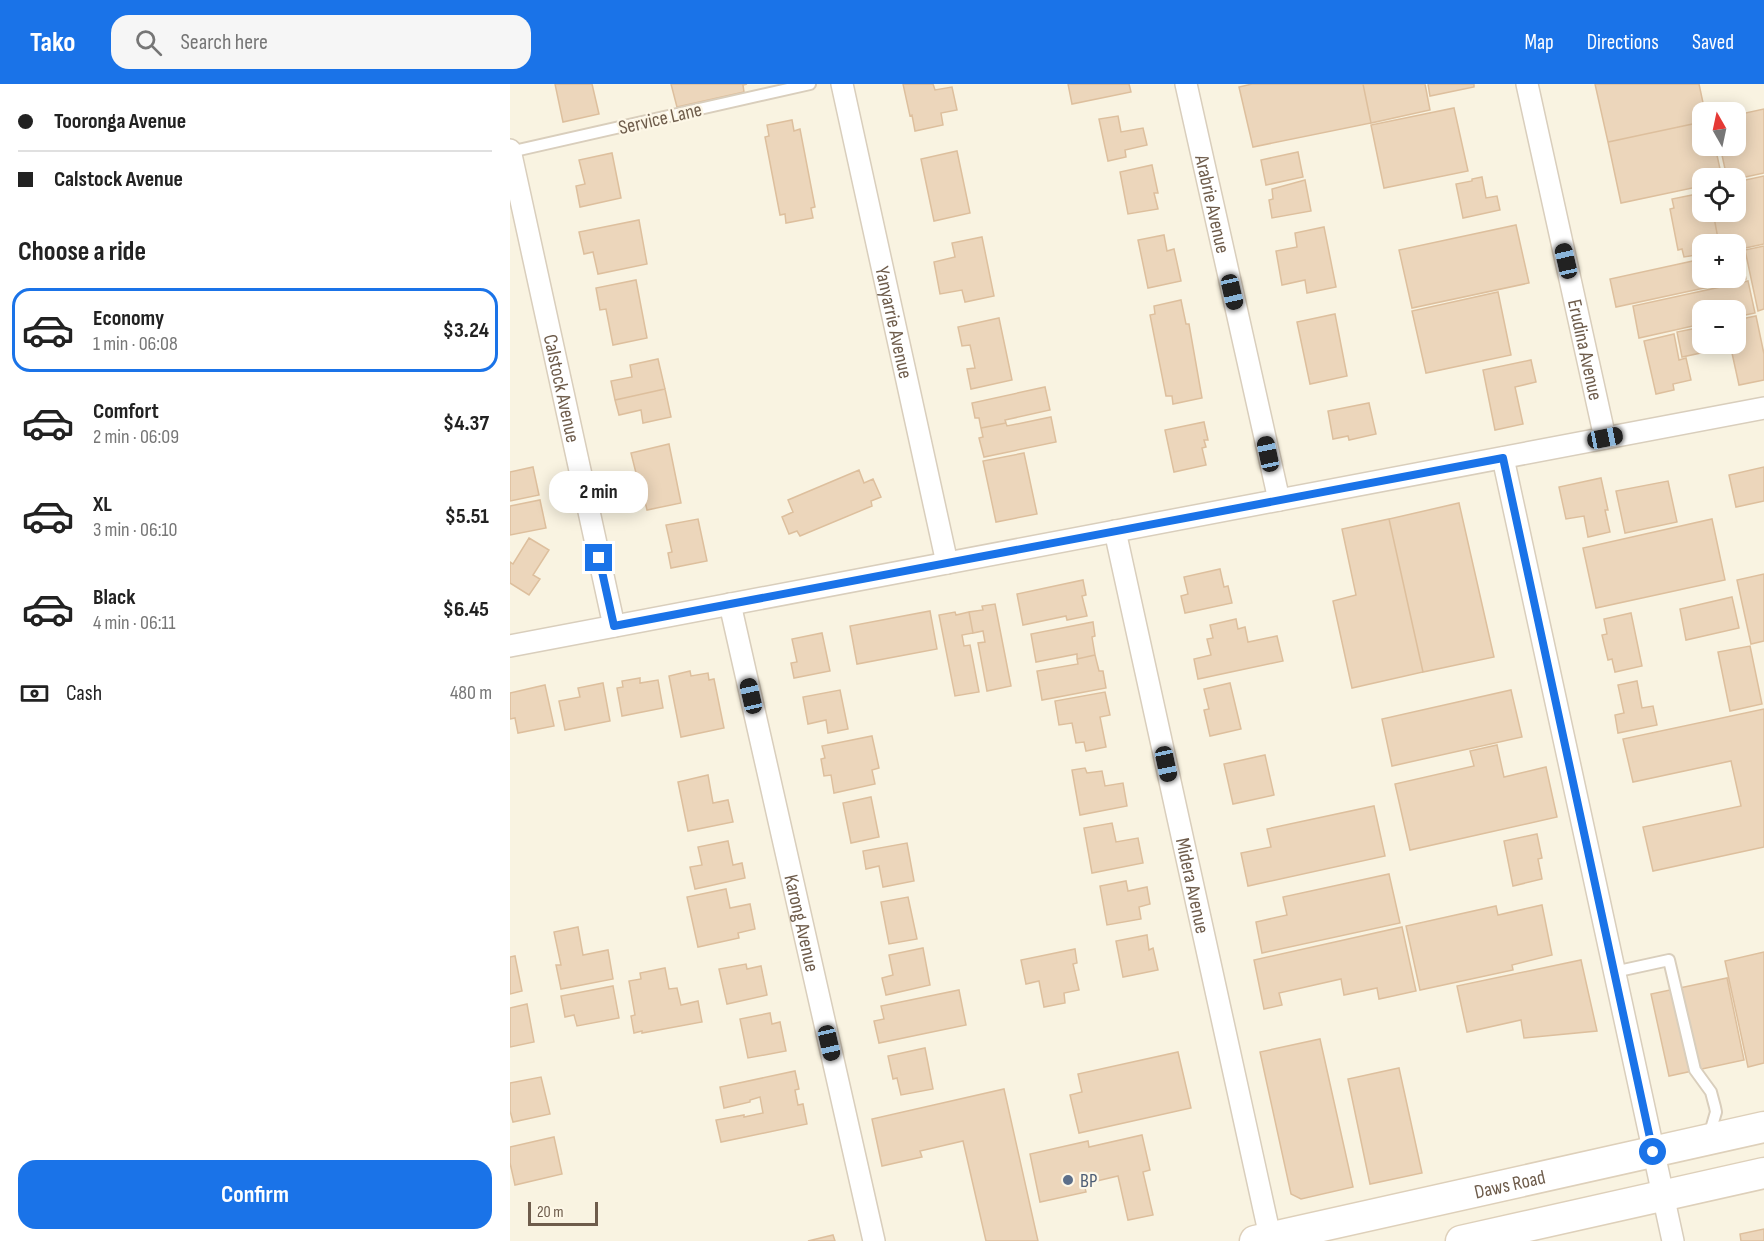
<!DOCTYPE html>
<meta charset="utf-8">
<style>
:root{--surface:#fff;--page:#f6f6f6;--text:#222;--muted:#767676;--line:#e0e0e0;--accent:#1a73e8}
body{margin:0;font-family:"Sofia Sans Condensed",sans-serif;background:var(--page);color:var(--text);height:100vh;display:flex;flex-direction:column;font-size:22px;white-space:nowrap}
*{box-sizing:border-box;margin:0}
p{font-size:20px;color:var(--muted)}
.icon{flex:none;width:33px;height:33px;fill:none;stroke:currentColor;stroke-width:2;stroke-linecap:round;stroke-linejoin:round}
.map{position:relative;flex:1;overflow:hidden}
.panel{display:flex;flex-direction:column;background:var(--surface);width:510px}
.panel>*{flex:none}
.banner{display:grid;align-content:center;height:132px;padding:0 18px;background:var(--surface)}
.needle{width:39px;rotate:351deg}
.tools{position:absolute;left:1182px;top:18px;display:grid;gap:12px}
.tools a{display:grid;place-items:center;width:54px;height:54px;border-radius:12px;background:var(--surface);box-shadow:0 3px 15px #0003;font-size:30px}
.scale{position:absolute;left:18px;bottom:15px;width:70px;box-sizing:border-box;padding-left:6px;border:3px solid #6e5c4b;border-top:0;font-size:16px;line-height:21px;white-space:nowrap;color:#6e5c4b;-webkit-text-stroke:4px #fdf7e7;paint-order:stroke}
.end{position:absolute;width:27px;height:27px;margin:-14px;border:8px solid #1a73e8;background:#fff;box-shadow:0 0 0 3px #fff}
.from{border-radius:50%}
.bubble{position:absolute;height:42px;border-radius:18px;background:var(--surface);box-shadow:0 3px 15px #0003;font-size:20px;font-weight:700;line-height:42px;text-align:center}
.car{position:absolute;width:18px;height:36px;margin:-18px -9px;border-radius:8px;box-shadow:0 0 4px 2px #0007;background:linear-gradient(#222 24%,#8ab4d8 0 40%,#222 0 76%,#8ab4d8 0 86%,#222 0)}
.banner b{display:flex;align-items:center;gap:21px;height:57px;font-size:22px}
.banner b+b{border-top:2px solid var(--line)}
.banner i{width:15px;height:15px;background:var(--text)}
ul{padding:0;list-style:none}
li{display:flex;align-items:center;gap:18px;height:84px;margin:0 12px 9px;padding:0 6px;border:3px solid transparent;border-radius:18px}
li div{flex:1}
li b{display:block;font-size:22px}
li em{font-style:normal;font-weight:700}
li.active{border-color:var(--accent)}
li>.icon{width:54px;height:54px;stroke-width:1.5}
h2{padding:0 18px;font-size:27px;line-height:72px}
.pay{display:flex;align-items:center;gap:15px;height:66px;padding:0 18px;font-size:22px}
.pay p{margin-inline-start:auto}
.button{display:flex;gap:12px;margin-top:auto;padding:12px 18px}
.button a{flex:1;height:69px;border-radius:18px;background:var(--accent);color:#fff;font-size:24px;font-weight:700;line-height:69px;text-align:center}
header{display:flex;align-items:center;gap:36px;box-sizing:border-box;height:84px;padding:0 30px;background:var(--accent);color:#fff}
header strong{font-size:28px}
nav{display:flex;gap:33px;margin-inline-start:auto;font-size:21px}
.search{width:420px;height:54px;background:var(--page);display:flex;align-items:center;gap:15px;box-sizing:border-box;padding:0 21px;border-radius:18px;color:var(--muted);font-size:22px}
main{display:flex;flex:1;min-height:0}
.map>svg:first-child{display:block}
</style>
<header>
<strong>Tako</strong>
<div class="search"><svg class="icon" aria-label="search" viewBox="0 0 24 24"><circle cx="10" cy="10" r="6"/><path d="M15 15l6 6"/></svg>Search here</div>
<nav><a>Map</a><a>Directions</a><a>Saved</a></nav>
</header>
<main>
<section class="panel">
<div class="banner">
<b><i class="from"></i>Tooronga Avenue</b>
<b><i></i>Calstock Avenue</b>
</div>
<h2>Choose a ride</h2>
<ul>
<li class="active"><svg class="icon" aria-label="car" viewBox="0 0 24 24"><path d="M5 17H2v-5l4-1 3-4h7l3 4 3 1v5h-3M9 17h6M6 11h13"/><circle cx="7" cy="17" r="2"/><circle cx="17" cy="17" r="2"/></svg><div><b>Economy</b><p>1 min · 06:08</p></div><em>$3.24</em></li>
<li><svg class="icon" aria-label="car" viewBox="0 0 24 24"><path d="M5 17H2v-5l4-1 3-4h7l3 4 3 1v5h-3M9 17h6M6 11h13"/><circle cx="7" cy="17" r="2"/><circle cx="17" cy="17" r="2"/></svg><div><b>Comfort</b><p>2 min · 06:09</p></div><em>$4.37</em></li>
<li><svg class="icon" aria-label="car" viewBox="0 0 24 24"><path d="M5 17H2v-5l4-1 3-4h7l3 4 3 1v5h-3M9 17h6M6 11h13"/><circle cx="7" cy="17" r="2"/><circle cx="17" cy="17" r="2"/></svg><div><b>XL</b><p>3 min · 06:10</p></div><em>$5.51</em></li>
<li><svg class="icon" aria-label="car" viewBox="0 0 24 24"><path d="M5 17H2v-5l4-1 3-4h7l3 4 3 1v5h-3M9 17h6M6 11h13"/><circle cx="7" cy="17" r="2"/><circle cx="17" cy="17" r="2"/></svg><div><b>Black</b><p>4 min · 06:11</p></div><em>$6.45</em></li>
</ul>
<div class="pay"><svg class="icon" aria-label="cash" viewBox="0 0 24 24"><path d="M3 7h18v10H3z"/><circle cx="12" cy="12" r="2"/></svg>Cash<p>480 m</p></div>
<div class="button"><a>Confirm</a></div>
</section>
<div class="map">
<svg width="1254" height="1157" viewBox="0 0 1254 1157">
<rect width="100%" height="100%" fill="#f9f3e1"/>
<path fill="#ecd6bb" stroke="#ddbf9d" stroke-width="1.5" d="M45,0H82L89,30L53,38Z
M161,0H237L233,1L234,8L167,23Z
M393,0H423L425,6L442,3L447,26L431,29L433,41L405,47L402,31L400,32Z
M558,0H619L621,8L562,20Z
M742,0H853L861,39L743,63L729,3Z
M853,0H915L920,26L861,39Z
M918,0H964V3L920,12Z
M1085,0H1189L1195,28H1192V38L1098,58Z
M944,24L958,87L874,104L861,41Z
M1254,25V89L1226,95L1217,94L1210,62H1226V31Z
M608,32L611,48L633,44L637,61L615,66L616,73L598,77L589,35Z
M282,36L284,47L290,45L305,123L301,124L303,134L276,139L275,130L270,131L255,53L259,52L257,41Z
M1192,38V62H1205L1212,94H1192V102L1111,119L1098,58Z
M447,67L460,129L424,137L411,75Z
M788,68L793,93L756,101L751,76Z
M102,69L111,114L70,123L66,102L75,100L69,76Z
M642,81L648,109H644L648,125L618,130L610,88Z
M1254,92V160L1226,166V160H1209L1203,128H1226V98Z
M972,93L976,114L987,112L990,126L953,134L946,100L962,97V95Z
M795,96L801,127L762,134L759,116L763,115L762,105Z
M1192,109V128H1203L1209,160H1192V170L1174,173L1172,165L1168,166L1160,125L1164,124L1162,115Z
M129,136L137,180L88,190L83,168L74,170L69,148Z
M1006,141L1019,199L902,224L889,166Z
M814,143L826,203L797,209L795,196L772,201L766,167L787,163L785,149Z
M654,151L657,167L664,165L671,197L638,204L628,156Z
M472,153L484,212L455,218L452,206L430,210L424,178L445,173L442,159Z
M1254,162V225L1248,227L1235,166Z
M1230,167L1236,195L1106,223L1100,195L1192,175V194H1226V168Z
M126,196L137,254L103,261L96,225L90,226L86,204Z
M1238,197L1245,229L1226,233V226H1192V240L1129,254L1123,222Z
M988,208L1001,271L916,289L902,227Z
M671,216L676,240H679L692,314L663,320L662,312H656L640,231L645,230L644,222Z
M825,230L837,292L800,300L787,238Z
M1246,232L1254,270V296L1229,301L1220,260H1226V236Z
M489,234L502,296L461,305L457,285L465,284L460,261L452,262L448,243Z
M1192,243V260H1218L1219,263L1172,273L1167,248Z
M1164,250L1169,276L1176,274L1181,296L1163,300L1164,306L1146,310L1134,257Z
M148,275L155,305L105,316L101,297L122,293L120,281Z
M1021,276L1026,298L1005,303L1013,340L985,346L973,286Z
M535,303L540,326L495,336L496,339L471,344L469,334H465L462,319Z
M155,305L161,333L133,339L131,326L109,331L105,316Z
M859,319L866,350L839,356L838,352L823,355L818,327Z
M541,333L546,358L474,373L469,354L473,353L471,344L496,339L497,342Z
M694,338L698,356H694L696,363L692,364L696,381L664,388L655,346Z
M159,360L171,419L137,426L131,401H129L121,369Z
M514,369L527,430L486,438L473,377Z
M23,383L29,411L0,417V388Z
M1254,383V417L1226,423L1219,391Z
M349,386L354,399L363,395L371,413L361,417L362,422L290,452L287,447L279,450L272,433L283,428L278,416Z
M1091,394L1098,426H1095L1100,448L1078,453L1074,432L1056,435L1049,403Z
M1158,397L1167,438L1115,449L1106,407Z
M30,416L36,444L0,451V422Z
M949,419L984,573L913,588L879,435Z
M188,435L197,477L161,484L158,469L162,468L156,441Z
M879,435L913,588L842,604L823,517L846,511L832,445Z
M1202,435L1215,496L1086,524L1073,464Z
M19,454L39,466L23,491L30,495L19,511L0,499V478L3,480Z
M710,485L714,503L718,502L722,519L675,529L671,512L678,510L674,493Z
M1254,490V557L1241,560L1227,496Z
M573,496L576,511L572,512L577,532L557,536L556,532L513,541L507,510Z
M1222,513L1229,544L1176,556L1170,525Z
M485,520L501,602L477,607L468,559L475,558L473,547L463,549L459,528L473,526L472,522Z
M420,527L427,565L347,580L340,542Z
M445,528L446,531L459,528L463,549L452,551L454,562L460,561L469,608L445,612L429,531Z
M1121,529L1132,582L1105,588L1102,575L1098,576L1092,551L1097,550L1094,535Z
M726,535L728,545L735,543L738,558L767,552L773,577L688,595L684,575L701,571L697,555L703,554L700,541Z
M583,538L585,552L582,553L585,571L567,575V570L526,578L521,550Z
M312,549L320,587L284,594L281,579L287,578L282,555Z
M1240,562L1252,620L1220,627L1208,568Z
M585,571L589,587H593L596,604L532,616L527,587L568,580L567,575Z
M180,587L181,592L198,589L199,596L204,595L214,644L171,653L159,592Z
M130,594V599L148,596L153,624L112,632L107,604L113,603L112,597Z
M1127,597L1132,624L1143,622L1147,641L1108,649L1105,631L1114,629L1108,601Z
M93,599L100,637L55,646L49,617L70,613L68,604Z
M720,599L731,645L700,652L694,626L699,625L694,605Z
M35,601L44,642L8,649L5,634L0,635V609Z
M330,606L338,645L318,649L316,636L298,640L293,613Z
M1001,606L1012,653L882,682L872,635Z
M595,608L600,631L590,633L596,663L576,667L574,658L566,659L562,639L549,641L545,617Z
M1254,625V763L1143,787L1133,743L1231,722L1221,677L1123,698L1113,655Z
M362,652L369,684L362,686L365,700L324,709L321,691L314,692L311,675L315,674L312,662Z
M987,661L994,693L1036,683L1047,733L900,766L885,700L964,682L960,667Z
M755,671L764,711L723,720L714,680Z
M575,684L577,689L592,687L595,702L613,699L617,722L570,731L562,686Z
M198,691L203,719L218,716L223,738L178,747L168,698Z
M361,713L369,753L341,759L333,719Z
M864,722L875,772L738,802L731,769L761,763L757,745Z
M602,739L606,758L628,754L633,779L582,789L574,744Z
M1027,750L1032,774L1028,775L1032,795L1003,802L994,757Z
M218,757L223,781L232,779L235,794L185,805L180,783L192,781L188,763Z
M397,759L404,797L373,803L369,782L356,785L353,767Z
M879,790L890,839L752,869L746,838L777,831L773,813Z
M616,797L618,807L637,803L640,820L629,823L631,835L597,841L590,802Z
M216,805L220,824L240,820L245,845L228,849L229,854L188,863L177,813Z
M398,813L407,855L379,860L371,818Z
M1032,821L1042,871L1002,881L1003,886L910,906L896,842L986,822L988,831Z
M68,843L73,871L98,866L103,895L51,905L46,881H51L44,848Z
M892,843L906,907L869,915L867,904L834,911L831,895L769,909L772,921L754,925L744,876Z
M637,851L639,866L643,864L648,886L613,893L606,857Z
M413,864L420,901L376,911L372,894L383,891L379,871Z
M565,865L567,879L563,880L569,906L554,909L555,919L534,923L529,897L516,900L511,876Z
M1254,868V979L1238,983L1215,877Z
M5,872L12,907L0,910V873Z
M1071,876L1087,947L1014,954L1011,936L957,948L947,902Z
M236,880L237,885L251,882L257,911L217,920L209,885Z
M155,884L159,905L167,904L171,921L188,917L192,938L132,949V947L124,949L121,932L125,931L119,897L131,895L130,889Z
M1217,894L1234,976L1159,992L1141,910Z
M103,902L109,934L67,942L64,931L55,933L51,912Z
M449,906L456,941L369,959L364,937L374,935L371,922Z
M17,920L24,958L0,963V924Z
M260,929L262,940L270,938L276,967L238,974L230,935Z
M810,955L843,1103L791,1115L781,1110L750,968Z
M415,964L423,1005L391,1011L387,994L383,995L378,972Z
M668,968L681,1024L569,1049L560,1011L572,1008L568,990Z
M889,984L912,1089L860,1100L838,995Z
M285,987L289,1005L285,1006L288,1021L293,1020L297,1040L211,1058L206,1036L234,1031V1033L253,1029L250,1013L240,1016V1018L214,1024L210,1003Z
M31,993L40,1030L3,1038L0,1027V999Z
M494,1005L528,1157H476L453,1057L410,1067L412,1073L372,1082L362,1035Z
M632,1051L640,1086L633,1088L643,1131L618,1136L608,1092L574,1100L576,1108L530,1118L520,1070L578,1057L579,1063Z
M44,1053L52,1090L5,1101L0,1079V1063Z
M1254,1145V1157H1231L1230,1150Z
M323,1151L325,1157H298Z"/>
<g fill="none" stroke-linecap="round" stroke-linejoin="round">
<defs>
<path id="lane" d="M0,68L300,0
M1104,888L1159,876L1185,986L1201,1008L1205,1023L1206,1028L1199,1052"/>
<g id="street">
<path id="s1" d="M332,0L437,479"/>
<path id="s2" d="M676,0L769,416"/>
<path id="s3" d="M1017,0L1095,354"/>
<path id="s4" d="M0,66L104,542"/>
<path d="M993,374L1163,1157"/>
<path id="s5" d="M605,447L761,1157"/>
<path id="s6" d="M220,520L364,1157"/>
<path d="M0,562L1254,324"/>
</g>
<g id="secondary">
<path id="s7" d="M745,1157L1254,1043"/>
<path d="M951,1157L1254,1089"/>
</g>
</defs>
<use href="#lane" stroke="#d9cebc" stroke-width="14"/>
<use href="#street" stroke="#d9cebc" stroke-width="24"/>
<use href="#secondary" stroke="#ded0ba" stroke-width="33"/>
<use href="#lane" stroke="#fff" stroke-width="10"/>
<use href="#street" stroke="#fff" stroke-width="21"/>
<use href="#secondary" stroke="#fff" stroke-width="30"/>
</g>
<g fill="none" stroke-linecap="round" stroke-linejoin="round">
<path stroke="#1a73e8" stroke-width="8" d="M89,474L104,542L993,374L1143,1068"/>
</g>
<circle fill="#5c6f8a" stroke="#fdf7e7" stroke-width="2" cx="558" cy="1096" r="6"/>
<g text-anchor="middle" stroke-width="4.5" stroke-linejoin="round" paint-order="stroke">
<g font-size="20" fill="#6e5c4b" stroke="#fdf7e7">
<text transform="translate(150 34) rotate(-13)" y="7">Service Lane</text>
<text dy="7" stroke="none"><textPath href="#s2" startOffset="123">Arabrie Avenue</textPath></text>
<text dy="7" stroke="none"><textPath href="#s1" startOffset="244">Yanyarrie Avenue</textPath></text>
<text dy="7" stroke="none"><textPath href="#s3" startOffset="272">Erudina Avenue</textPath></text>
<text dy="7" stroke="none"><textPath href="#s4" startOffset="244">Calstock Avenue</textPath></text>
<text dy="7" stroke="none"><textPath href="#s5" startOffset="363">Midera Avenue</textPath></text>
<text dy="7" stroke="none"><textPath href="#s6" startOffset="327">Karong Avenue</textPath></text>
<text dy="7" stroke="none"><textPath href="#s7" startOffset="261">Daws Road</textPath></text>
</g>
<g font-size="20" fill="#4e5e75" stroke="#fdf7e7" text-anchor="start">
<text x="570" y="1103">BP</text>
</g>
</g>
</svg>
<div class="tools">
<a><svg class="needle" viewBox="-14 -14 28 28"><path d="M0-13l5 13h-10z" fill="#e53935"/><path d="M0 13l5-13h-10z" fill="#767676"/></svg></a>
<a><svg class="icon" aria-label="locate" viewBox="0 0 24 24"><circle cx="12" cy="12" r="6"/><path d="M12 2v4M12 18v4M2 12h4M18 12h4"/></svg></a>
<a>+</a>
<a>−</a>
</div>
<div class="scale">20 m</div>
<i class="end from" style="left:1143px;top:1068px"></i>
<i class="end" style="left:89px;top:474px"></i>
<div class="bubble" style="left:39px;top:387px;width:99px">2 min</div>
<i class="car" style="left:1056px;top:177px;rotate:347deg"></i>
<i class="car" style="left:722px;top:208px;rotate:167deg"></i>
<i class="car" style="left:1095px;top:354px;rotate:79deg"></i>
<i class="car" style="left:758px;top:370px;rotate:348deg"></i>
<i class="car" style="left:241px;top:612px;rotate:347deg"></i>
<i class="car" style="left:656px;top:680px;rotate:168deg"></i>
<i class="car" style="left:319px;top:959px;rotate:167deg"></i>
</div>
</main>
